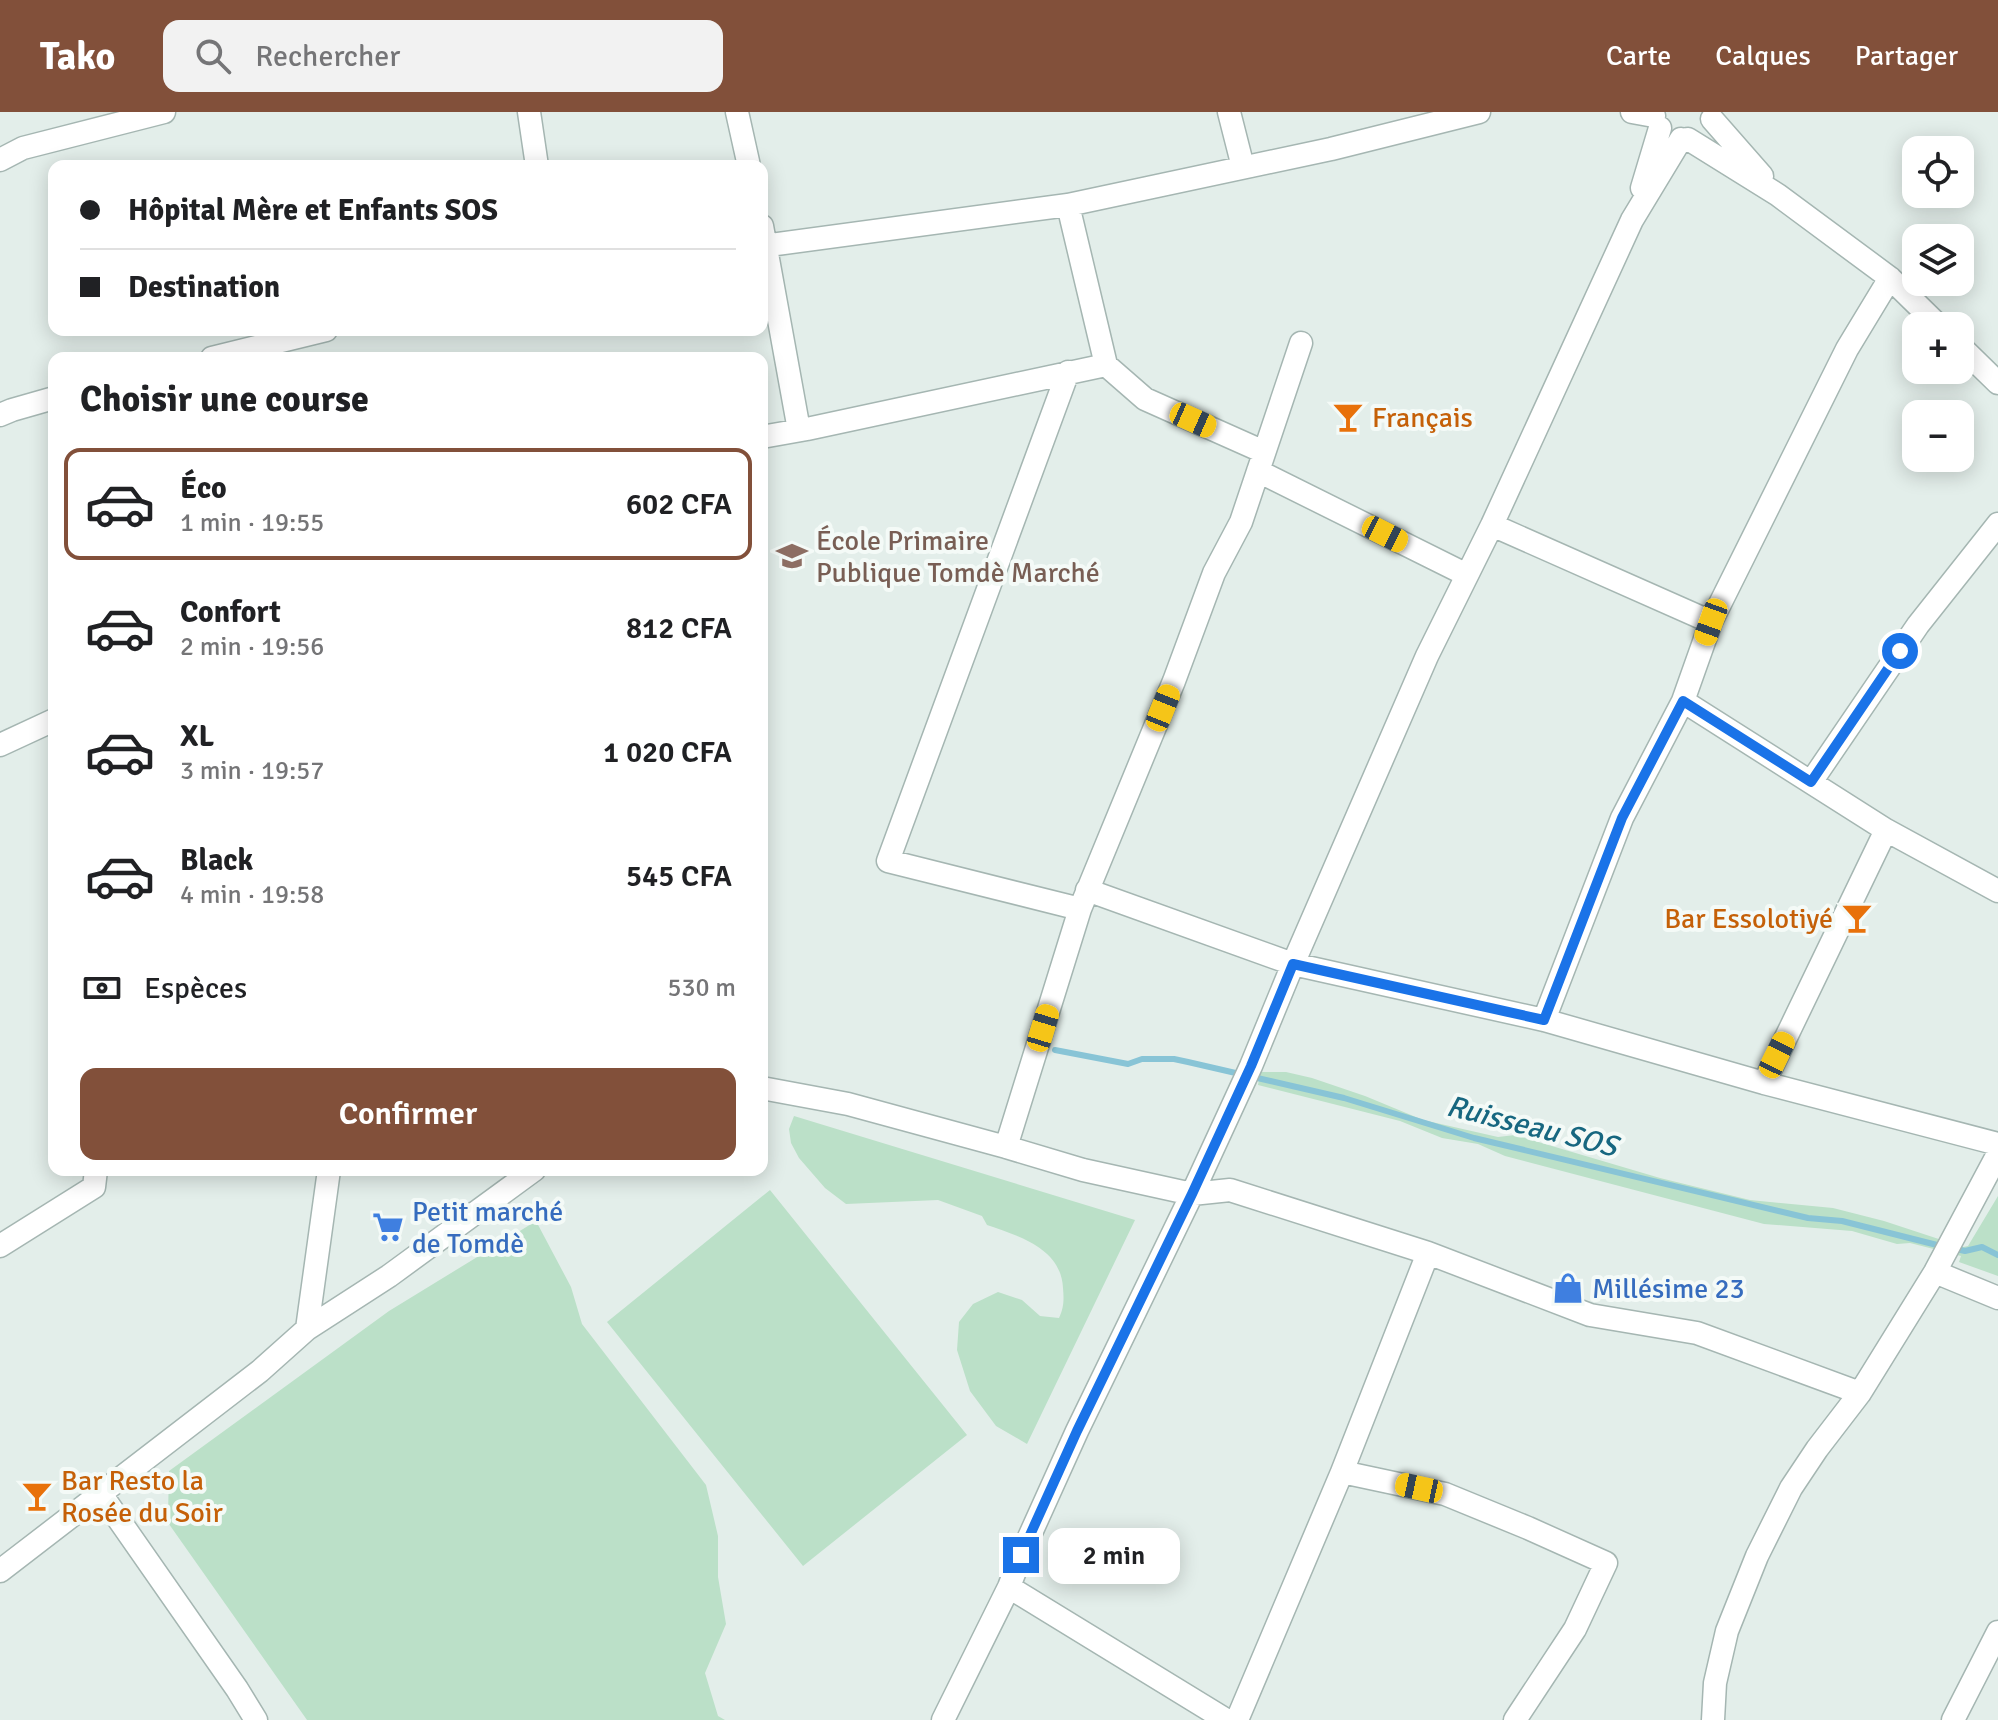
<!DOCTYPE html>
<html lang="fr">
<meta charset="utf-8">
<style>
:root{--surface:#fff;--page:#f2f2f2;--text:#202124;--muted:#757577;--line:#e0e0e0;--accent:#82503a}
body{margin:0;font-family:Signika,sans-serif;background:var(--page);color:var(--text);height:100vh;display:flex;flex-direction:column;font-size:30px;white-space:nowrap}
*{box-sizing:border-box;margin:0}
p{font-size:26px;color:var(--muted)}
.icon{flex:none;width:44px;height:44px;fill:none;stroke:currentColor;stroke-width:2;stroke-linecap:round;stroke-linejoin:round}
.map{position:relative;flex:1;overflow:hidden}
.sheet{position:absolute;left:48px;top:240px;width:720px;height:824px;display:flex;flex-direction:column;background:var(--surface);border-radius:16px;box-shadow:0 4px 20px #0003}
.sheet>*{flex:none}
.banner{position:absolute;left:48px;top:48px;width:720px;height:176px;border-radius:16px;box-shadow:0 4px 20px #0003;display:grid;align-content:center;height:176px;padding:0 32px;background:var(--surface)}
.buttons{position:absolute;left:1902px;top:24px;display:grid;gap:16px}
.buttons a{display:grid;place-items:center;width:72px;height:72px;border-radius:16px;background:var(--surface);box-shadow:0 4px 20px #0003;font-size:40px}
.end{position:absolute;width:36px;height:36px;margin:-18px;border:10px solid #1a73e8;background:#fff;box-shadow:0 0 0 4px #fff}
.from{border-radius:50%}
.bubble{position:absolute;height:56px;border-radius:16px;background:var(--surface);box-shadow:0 4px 20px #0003;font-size:26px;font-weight:600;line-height:56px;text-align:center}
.car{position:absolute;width:24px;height:48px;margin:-24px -12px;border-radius:10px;box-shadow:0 0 6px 2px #0007;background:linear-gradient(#f5c518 24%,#345 0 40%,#f5c518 0 76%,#345 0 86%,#f5c518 0)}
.banner b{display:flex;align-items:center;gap:28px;height:76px;font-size:30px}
.banner b+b{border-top:2px solid var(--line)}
.banner i{width:20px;height:20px;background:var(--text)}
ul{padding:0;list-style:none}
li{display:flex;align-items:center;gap:24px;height:112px;margin:0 16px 12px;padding:0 16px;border:4px solid transparent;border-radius:16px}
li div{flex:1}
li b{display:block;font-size:30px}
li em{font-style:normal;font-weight:600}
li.current{border-color:var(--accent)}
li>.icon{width:72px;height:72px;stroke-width:1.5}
h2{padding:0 32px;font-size:36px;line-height:96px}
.pay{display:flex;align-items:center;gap:20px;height:88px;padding:0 32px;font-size:30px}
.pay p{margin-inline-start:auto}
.button{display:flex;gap:16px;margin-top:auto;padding:16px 32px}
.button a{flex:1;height:92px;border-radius:16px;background:var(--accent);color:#fff;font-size:32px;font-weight:600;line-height:92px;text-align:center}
header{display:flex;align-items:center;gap:48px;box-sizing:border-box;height:112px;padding:0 40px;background:var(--accent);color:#fff}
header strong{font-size:38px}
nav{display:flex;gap:44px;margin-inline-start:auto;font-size:28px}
.search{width:560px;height:72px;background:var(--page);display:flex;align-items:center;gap:20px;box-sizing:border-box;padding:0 28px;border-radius:16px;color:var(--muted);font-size:30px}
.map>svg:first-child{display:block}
</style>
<header>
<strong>Tako</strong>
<div class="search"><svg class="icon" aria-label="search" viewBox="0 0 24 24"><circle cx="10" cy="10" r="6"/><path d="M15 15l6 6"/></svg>Rechercher</div>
<nav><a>Carte</a><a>Calques</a><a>Partager</a></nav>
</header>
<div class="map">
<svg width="1998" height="1608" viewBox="0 0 1998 1608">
<rect width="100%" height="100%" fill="#e3eeea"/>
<path fill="#bbe0c8" d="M1260,960H1286L1312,966L1365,984L1423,1008L1498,1025L1515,1023L1660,1066L1750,1088L1833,1096L1884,1109L1963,1135L1968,1134L1998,1084V1164L1959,1150L1961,1144L1910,1131L1897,1132L1852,1119L1764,1112L1505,1044L1478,1032L1442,1026L1400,1009L1258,973Z
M794,1004L1135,1108L1027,1332L996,1314L970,1279L957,1238L959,1210L973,1192L998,1180L1022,1188L1040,1204L1059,1206C1064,1195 1064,1188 1063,1176C1061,1136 1019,1124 987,1113L982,1104L938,1088L846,1092L825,1076L799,1046L791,1031L789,1017Z
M770,1078L967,1323L803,1454L607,1210Z
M536,1109L571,1175L582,1212L706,1373L718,1424V1465L726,1512L705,1561L718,1604L725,1608H307L164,1405L168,1403L169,1359L389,1199Z"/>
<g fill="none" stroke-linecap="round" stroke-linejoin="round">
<path stroke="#88c4d6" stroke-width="6" d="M1055,938L1128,952L1142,947H1174L1188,950L1344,986L1474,1026L1808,1106L1842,1109L1941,1134
M1952,1136L1965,1139L1982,1135L1998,1143"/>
<defs>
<path id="minor" d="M529,0L537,54
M737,0L749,54
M1229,0L1243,55
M1632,0L1654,4
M1712,7L1762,64
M1688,27L1778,83L1890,166L1939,214
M0,48L23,36L164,0
M1642,76L1660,16
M1068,93L1106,253L1145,287L1264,340
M762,114L799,318
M762,134L1068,93L1331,37L1479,0
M1960,234L1998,271
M212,246L326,218
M1068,260L888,749L1080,797
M0,303L12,298L54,286
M762,325L807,317L1106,253
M1258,359L1467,463
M1492,413L1711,510
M0,633L54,608
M1811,670L1918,513L1998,412
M1886,718L1998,779
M1087,778L1293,852L1544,908L1764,971L1886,718L1683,589
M1544,908L1622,706L1683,589L1711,510L1847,237L1890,166
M1764,971L1998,1032
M762,976L848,992L1006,1035L1083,1058L1192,1082L1230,1078L1428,1141L1590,1203L1697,1221L1860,1281
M1006,1035L1080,797L1174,569L1214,461L1241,410L1301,231
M0,1134L94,1075L96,1058
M1935,1160L1998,1186
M307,1217L329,1058
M1342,1360L1428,1141
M101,1382L237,1577L256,1608
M0,1459L260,1259L307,1217L389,1164L534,1058
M1009,1475L1226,1608
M943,1608L1009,1475L1021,1443L1077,1319L1192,1082L1251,954L1293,852L1427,544L1492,413L1632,108L1681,27
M1237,1608L1342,1360L1445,1382L1528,1416L1606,1451L1575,1517L1515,1608
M1713,1608L1715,1571L1727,1519L1757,1444L1791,1376L1817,1337L1860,1281L1935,1160L1998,1042
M1953,1608L1998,1520"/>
</defs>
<use href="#minor" stroke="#a5b6b2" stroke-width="25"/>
<use href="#minor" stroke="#fff" stroke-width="22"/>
</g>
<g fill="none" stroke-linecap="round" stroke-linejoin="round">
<path stroke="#1a73e8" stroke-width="10" d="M1021,1443L1077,1319L1192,1082L1251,954L1293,852L1544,908L1622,706L1683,589L1811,670L1900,539"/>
</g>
<defs>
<symbol id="bar-bare" viewBox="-9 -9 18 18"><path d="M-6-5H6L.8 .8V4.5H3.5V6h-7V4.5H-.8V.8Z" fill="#e8710a" stroke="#f4faf7" stroke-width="2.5" paint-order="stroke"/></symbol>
<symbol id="school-bare" viewBox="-9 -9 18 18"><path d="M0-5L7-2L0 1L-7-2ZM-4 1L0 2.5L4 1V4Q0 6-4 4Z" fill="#8d6e63" stroke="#f4faf7" stroke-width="2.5" paint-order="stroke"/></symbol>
<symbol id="supermarket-bare" viewBox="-9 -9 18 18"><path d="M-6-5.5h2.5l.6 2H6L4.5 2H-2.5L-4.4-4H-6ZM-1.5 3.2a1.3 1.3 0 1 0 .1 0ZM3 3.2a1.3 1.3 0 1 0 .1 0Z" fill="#3f7fe0" stroke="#f4faf7" stroke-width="2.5" paint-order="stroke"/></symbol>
<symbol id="shop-bare" viewBox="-9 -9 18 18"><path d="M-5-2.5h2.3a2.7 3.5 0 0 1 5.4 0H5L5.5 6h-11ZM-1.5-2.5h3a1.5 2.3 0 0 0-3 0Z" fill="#3f7fe0" stroke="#f4faf7" stroke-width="2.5" paint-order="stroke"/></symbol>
</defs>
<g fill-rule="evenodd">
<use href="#bar-bare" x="1326" y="283" width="44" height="44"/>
<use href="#school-bare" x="770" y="422" width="44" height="44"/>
<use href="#bar-bare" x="1835" y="784" width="44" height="44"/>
<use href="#supermarket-bare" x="366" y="1093" width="44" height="44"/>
<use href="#shop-bare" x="1546" y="1154" width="44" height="44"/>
<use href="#bar-bare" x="15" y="1362" width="44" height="44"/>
</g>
<g text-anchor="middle" stroke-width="8" stroke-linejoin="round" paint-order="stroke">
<g font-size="28" fill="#c56008" stroke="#f4faf7" text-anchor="start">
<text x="1372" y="315">Français</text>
<text x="1833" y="816" text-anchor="end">Bar Essolotiyé</text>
<text x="61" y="1378">Bar Resto la<tspan x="61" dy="32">Rosée du Soir</tspan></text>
</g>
<g font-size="28" fill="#785e54" stroke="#f4faf7" text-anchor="start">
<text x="816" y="438">École Primaire<tspan x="816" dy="32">Publique Tomdè Marché</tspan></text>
</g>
<g font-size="28" fill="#366cbe" stroke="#f4faf7" text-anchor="start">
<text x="412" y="1109">Petit marché<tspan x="412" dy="32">de Tomdè</tspan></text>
<text x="1592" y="1186">Millésime 23</text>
</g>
<g font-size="30" font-style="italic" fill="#176780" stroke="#f4faf7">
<text transform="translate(1532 1014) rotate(14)" y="10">Ruisseau SOS</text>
</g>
</g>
</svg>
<div class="buttons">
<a><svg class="icon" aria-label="locate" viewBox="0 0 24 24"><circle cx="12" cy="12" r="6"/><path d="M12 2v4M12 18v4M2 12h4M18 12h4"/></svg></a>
<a><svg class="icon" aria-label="layers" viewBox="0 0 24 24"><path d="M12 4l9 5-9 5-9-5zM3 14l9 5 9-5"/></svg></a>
<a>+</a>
<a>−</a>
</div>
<i class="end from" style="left:1900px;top:539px"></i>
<i class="end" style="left:1021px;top:1443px"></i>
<div class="bubble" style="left:1048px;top:1416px;width:132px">2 min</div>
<i class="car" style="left:1193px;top:308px;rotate:114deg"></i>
<i class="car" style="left:1385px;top:422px;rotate:117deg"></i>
<i class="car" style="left:1711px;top:510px;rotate:200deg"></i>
<i class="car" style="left:1163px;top:596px;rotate:22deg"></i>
<i class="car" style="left:1043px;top:916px;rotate:17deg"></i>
<i class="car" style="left:1777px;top:943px;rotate:26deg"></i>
<i class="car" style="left:1419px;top:1376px;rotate:282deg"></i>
<div class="banner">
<b><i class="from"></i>Hôpital Mère et Enfants SOS</b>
<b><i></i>Destination</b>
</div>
<section class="sheet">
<h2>Choisir une course</h2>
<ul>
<li class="current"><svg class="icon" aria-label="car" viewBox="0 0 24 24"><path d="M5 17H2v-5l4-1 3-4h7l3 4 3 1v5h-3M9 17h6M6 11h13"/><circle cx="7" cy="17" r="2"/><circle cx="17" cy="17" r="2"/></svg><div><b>Éco</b><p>1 min · 19:55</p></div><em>602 CFA</em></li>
<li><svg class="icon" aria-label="car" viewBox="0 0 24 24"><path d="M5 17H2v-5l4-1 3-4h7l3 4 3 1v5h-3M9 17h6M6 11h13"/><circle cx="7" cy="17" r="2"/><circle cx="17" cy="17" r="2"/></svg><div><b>Confort</b><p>2 min · 19:56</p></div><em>812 CFA</em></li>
<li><svg class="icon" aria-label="car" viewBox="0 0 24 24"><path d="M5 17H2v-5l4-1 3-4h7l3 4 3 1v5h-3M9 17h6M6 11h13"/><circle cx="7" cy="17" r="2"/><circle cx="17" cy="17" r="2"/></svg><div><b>XL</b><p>3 min · 19:57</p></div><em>1 020 CFA</em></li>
<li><svg class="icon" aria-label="car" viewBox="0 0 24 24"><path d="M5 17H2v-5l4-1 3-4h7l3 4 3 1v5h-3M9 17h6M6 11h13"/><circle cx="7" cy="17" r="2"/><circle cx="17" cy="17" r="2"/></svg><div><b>Black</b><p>4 min · 19:58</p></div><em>545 CFA</em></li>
</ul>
<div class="pay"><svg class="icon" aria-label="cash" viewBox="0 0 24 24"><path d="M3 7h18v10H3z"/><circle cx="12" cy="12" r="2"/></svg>Espèces<p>530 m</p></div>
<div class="button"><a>Confirmer</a></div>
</section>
</div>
